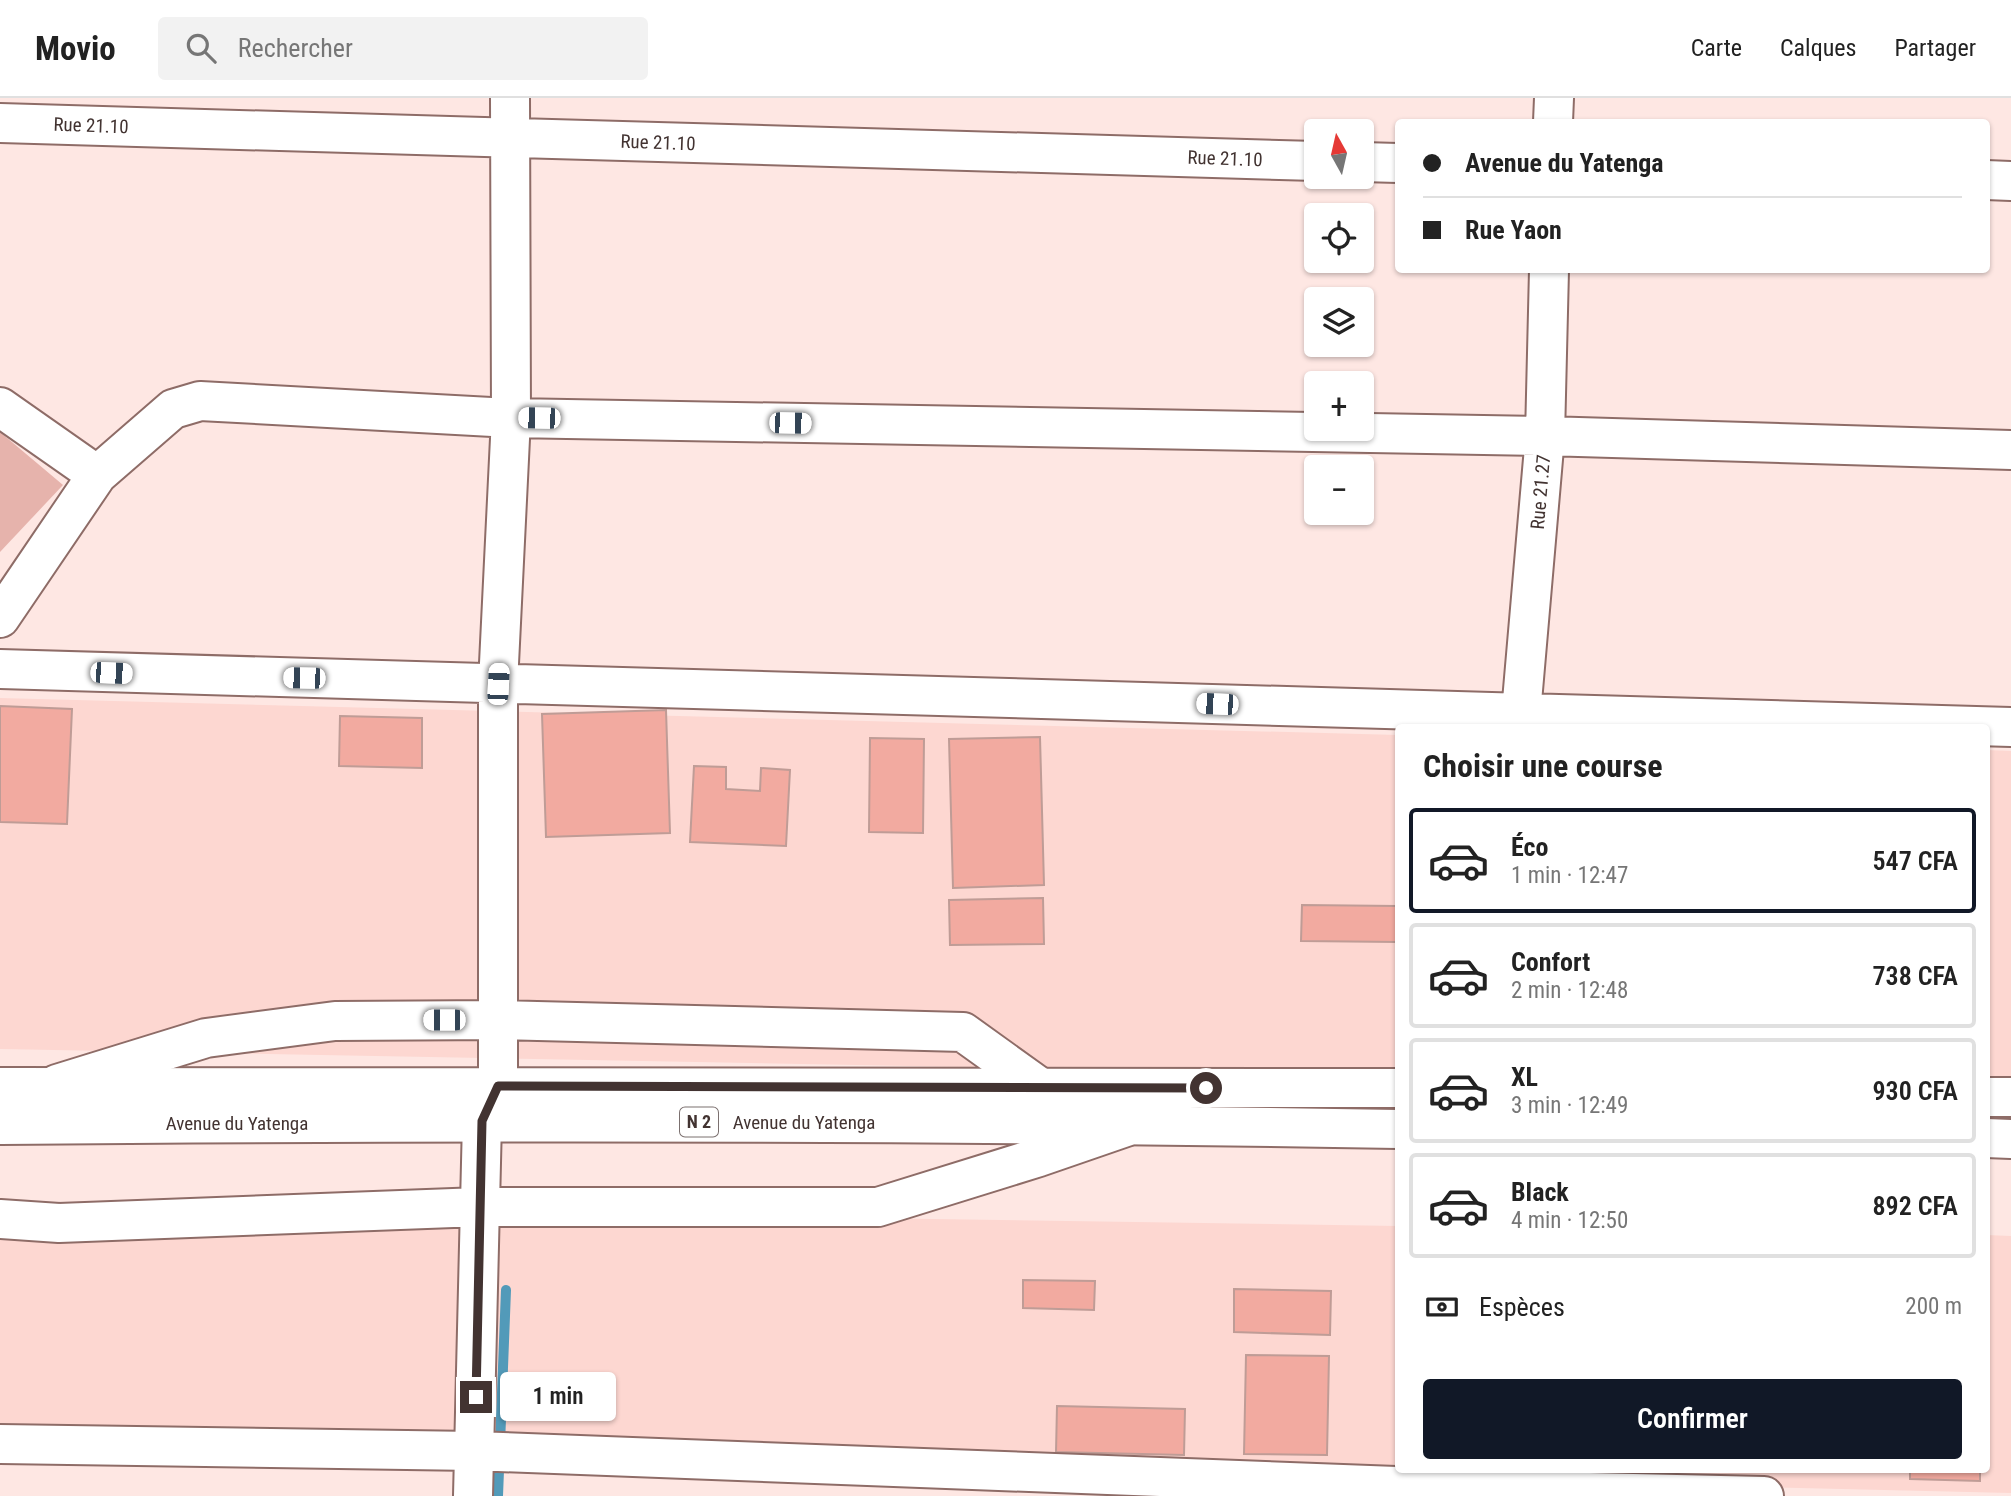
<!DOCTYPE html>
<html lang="fr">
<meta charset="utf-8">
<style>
:root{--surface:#fff;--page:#f2f2f2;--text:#222;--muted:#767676;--line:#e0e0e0;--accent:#111827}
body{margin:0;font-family:"Roboto Condensed",sans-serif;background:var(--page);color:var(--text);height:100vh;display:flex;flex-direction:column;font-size:26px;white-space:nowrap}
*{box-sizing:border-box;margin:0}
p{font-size:23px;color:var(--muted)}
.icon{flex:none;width:38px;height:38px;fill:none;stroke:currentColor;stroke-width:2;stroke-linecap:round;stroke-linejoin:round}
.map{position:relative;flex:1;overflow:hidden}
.sheet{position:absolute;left:1395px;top:626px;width:595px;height:749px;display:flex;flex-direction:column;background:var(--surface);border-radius:7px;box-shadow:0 2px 5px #0004}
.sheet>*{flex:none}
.hud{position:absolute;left:1395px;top:21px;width:595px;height:154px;border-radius:7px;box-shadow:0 2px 5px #0004;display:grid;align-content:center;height:154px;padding:0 28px;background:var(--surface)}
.needle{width:46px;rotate:352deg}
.controls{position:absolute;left:1304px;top:21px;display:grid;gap:14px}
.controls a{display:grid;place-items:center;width:70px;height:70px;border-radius:7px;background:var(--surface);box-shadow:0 2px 5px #0004;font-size:35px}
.end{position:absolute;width:32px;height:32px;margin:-16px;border:9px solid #423331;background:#fff;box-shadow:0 0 0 4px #fff}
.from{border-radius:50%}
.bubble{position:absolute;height:49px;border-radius:7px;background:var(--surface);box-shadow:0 2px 5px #0004;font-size:23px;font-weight:600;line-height:49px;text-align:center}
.car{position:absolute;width:21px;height:42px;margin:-21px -10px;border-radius:9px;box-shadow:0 0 5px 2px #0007;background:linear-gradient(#fff 24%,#345 0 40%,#fff 0 76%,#345 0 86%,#fff 0)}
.hud b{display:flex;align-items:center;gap:24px;height:66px;font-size:26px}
.hud b+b{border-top:2px solid var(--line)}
.hud i{width:18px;height:18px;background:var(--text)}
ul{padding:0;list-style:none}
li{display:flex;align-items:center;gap:21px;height:105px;margin:0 14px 10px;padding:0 14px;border:4px solid var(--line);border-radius:7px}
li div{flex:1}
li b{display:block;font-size:26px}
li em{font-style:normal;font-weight:600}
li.on{border-color:var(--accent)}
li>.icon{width:63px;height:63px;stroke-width:1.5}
h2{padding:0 28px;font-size:32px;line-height:84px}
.pay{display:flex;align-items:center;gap:18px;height:77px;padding:0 28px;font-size:26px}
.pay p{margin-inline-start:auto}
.primary-button{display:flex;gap:14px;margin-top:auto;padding:14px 28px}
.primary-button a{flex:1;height:80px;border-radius:7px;background:var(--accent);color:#fff;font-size:28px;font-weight:600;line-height:80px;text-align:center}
header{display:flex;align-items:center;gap:42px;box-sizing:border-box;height:98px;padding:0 35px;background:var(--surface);border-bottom:2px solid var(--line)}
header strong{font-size:33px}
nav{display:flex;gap:38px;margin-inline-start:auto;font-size:24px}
.search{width:490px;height:63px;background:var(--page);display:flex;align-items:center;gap:18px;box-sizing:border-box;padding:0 24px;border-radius:7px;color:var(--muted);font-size:26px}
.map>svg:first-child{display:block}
</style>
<header>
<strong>Movio</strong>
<div class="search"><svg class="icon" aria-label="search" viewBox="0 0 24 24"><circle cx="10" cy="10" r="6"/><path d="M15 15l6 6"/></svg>Rechercher</div>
<nav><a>Carte</a><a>Calques</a><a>Partager</a></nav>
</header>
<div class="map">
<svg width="2011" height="1398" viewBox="0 0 2011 1398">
<rect width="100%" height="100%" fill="#fee7e3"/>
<path fill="#fdd7d1" d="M0,600L1398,637V977L0,951Z
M1986,652L2011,653V988H1986Z
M0,1107L1398,1128V1372H1986V1137L2011,1138V1395L0,1348Z"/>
<path fill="#e6b3ac" d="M0,334L63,387L0,454Z"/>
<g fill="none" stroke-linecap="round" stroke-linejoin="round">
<path stroke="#529ab9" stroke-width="10" d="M498,1398L506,1192"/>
</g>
<path fill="#f2aaa0" stroke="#bf9c96" stroke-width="2" d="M0,608L72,611L67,726L0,724Z
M666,612L670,735L546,739L542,616Z
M340,618L422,620V670L339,668Z
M1040,639L1044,787L953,790L949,641Z
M870,640L924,641L923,735L869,734Z
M694,668L726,669V691L760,693L761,670L790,672L786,748L690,744Z
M1043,800L1044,846L950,847L949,802Z
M1302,807L1397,808V844L1301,843Z
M1023,1182L1095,1183L1094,1212L1023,1210Z
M1234,1191L1331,1193L1330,1237L1234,1234Z
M1246,1257L1329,1258L1327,1357L1244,1356Z
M1057,1308L1185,1311L1184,1357L1056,1354Z
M1910,1372H1980V1383L1910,1381Z"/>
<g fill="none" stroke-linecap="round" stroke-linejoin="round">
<defs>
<path id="minor" d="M1553,24L1554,0
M0,25L1316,63
M1362,64L1398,65
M1986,82L2011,83
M0,309L97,377
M0,520L97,377L173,311L200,303L511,320L1545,338L2011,352
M0,571L2011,629
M1521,615L1545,338L1549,172
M57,986L206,940L335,923L498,922L963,934L1041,990
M0,1121L59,1125L480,1109H878L1039,1059L1126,1029
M0,1346L474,1353L1503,1392L1764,1398
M473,1398L482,1023L498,988V586L511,320L510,0"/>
<path id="major" d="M0,989L1398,990
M1986,999H2011
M0,1027C466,1023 932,1023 1398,1031
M1986,1040L2011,1041"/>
</defs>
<use href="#minor" stroke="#8e6c67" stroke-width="42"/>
<use href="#major" stroke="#8e6c67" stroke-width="42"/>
<use href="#minor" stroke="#fff" stroke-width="38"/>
<use href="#major" stroke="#fff" stroke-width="38"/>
</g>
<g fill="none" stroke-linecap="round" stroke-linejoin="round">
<path stroke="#423331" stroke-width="9" d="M476,1299L482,1023L498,988L1206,990"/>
</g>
<g text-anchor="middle" stroke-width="7" stroke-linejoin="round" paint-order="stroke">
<rect fill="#fff" stroke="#7b706f" stroke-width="2" x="680" y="1009.5" width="38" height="29" rx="5"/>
<g font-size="18" font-weight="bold" fill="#423331">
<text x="699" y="1030">N 2</text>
</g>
<g font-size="19" fill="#423331" stroke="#fff">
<text transform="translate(91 27) rotate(2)" y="7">Rue 21.10</text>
<text transform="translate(658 44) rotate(2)" y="7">Rue 21.10</text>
<text transform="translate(1225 60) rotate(2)" y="7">Rue 21.10</text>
<text transform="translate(1540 394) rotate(-85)" y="7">Rue 21.27</text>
<text x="804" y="1031">Avenue du Yatenga</text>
<text x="237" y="1032">Avenue du Yatenga</text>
</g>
</g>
</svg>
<div class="controls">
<a><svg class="needle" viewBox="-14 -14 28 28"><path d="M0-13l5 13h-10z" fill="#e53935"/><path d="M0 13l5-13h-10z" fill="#767676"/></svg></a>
<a><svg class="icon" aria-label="locate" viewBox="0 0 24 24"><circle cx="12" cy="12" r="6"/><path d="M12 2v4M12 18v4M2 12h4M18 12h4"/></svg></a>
<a><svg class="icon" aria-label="layers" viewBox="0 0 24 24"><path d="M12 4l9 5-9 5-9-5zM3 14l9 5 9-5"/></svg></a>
<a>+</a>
<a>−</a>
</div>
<i class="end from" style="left:1206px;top:990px"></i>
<i class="end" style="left:476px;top:1299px"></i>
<div class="bubble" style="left:500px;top:1274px;width:116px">1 min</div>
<i class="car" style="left:539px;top:320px;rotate:271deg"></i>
<i class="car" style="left:790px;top:325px;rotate:91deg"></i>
<i class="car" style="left:111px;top:575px;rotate:92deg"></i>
<i class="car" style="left:304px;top:580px;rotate:271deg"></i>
<i class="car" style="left:498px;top:586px;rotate:3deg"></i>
<i class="car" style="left:1217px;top:606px;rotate:272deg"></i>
<i class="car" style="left:444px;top:922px;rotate:270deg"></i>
<div class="hud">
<b><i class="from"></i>Avenue du Yatenga</b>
<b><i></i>Rue Yaon</b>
</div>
<section class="sheet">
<h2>Choisir une course</h2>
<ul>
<li class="on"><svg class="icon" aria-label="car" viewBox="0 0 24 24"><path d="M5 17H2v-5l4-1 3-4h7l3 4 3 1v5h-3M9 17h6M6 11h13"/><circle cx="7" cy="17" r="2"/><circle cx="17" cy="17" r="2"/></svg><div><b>Éco</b><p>1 min · 12:47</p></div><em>547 CFA</em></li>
<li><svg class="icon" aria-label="car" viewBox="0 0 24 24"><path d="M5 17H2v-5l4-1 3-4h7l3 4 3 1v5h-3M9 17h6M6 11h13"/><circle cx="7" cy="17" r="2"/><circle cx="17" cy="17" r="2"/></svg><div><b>Confort</b><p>2 min · 12:48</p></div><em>738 CFA</em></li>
<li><svg class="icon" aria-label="car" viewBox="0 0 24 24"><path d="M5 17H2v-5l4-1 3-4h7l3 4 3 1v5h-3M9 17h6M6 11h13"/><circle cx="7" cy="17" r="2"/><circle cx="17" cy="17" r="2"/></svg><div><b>XL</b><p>3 min · 12:49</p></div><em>930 CFA</em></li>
<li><svg class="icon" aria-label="car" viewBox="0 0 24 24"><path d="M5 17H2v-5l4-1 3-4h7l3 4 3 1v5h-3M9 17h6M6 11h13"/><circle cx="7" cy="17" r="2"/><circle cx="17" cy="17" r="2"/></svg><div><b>Black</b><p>4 min · 12:50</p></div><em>892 CFA</em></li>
</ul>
<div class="pay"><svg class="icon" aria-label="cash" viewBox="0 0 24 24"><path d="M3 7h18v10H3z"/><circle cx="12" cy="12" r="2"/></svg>Espèces<p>200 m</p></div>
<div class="primary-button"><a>Confirmer</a></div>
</section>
</div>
